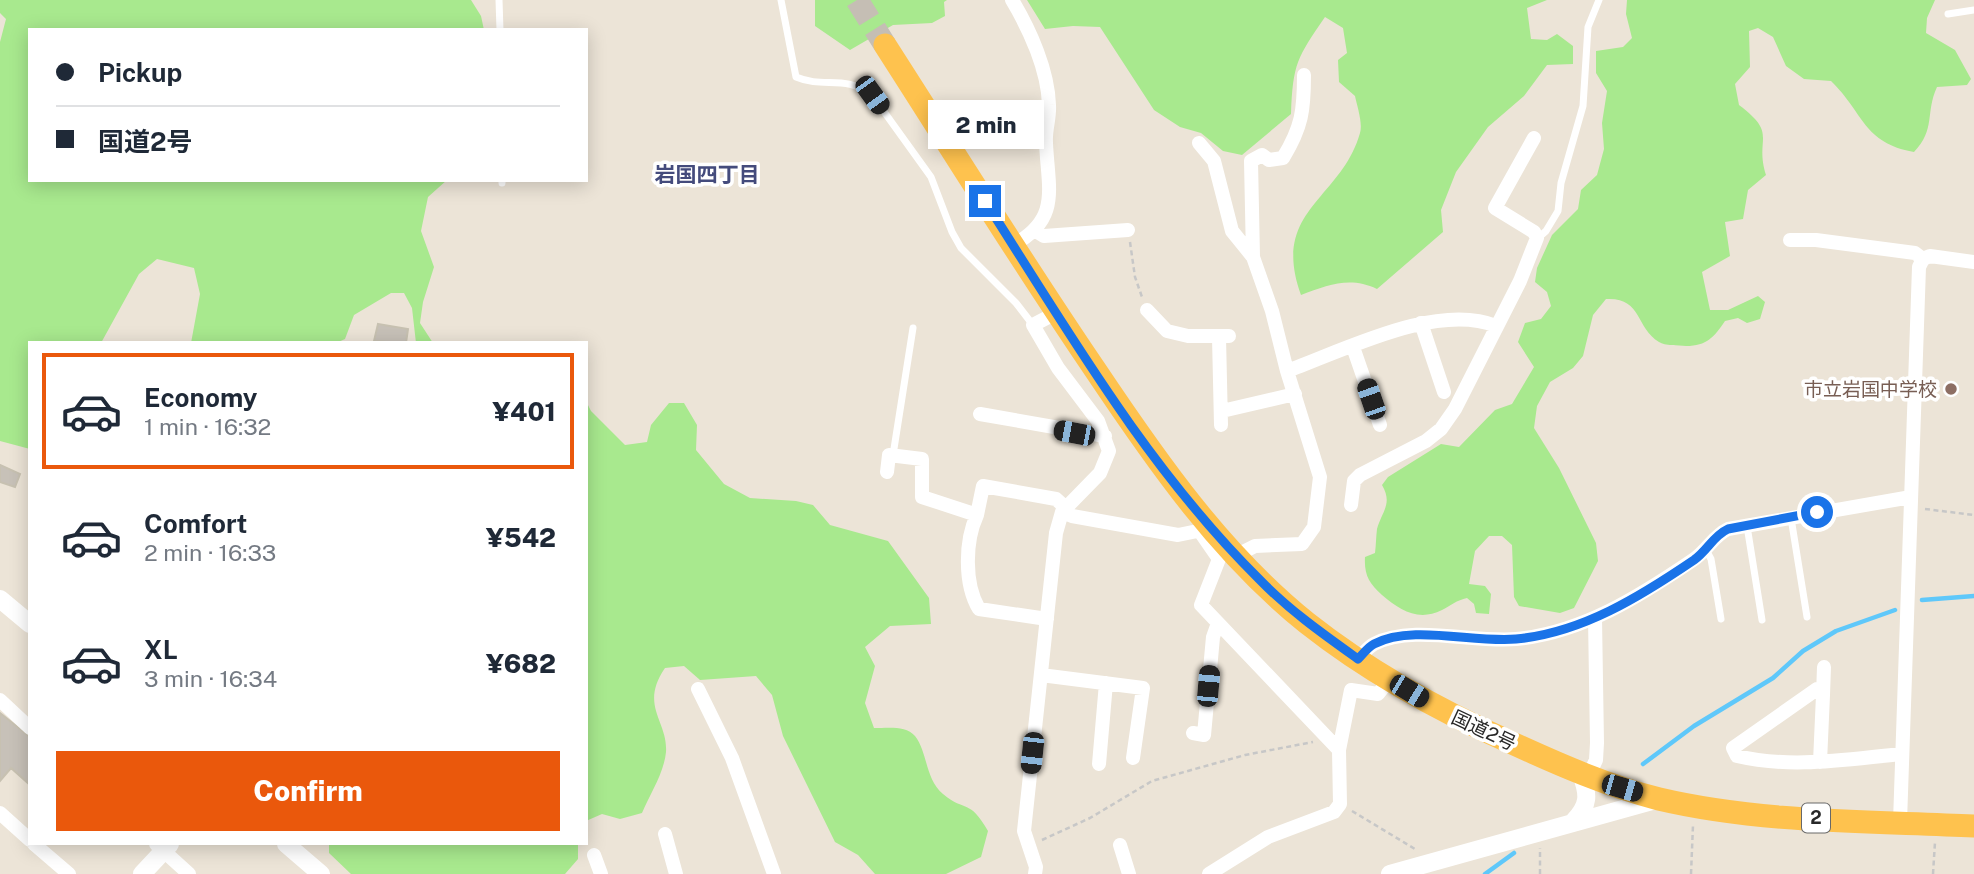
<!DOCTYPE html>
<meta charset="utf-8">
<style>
:root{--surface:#fff;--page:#f2f2f3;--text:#1f2937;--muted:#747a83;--line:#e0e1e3;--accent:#ea580c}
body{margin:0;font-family:"Public Sans","Noto Sans JP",sans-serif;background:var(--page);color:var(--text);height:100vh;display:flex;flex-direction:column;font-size:26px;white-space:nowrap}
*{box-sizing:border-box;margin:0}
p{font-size:23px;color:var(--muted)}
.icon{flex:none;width:38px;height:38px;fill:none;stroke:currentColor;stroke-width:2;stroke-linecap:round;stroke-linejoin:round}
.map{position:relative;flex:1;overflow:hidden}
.side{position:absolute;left:28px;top:341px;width:560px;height:504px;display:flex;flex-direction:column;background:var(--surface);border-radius:0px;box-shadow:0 4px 18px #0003}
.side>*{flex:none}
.top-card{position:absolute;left:28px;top:28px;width:560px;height:154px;border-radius:0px;box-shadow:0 4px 18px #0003;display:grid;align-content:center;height:154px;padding:0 28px;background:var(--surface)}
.end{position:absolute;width:32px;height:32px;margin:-16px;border:9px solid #1a73e8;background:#fff;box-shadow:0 0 0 4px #fff}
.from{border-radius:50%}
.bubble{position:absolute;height:49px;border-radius:0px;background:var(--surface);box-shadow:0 4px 18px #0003;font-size:23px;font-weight:800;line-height:49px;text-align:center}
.car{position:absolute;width:21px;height:42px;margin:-21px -10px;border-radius:9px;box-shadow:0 0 5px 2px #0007;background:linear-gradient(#222 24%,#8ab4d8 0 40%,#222 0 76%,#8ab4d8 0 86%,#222 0)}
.top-card b{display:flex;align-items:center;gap:24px;height:66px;font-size:26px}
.top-card b+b{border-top:2px solid var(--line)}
.top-card i{width:18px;height:18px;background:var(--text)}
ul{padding:12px 0 0;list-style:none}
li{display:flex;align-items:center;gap:21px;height:116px;margin:0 14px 10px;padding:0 14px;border:4px solid transparent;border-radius:0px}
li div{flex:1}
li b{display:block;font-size:26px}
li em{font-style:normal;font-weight:800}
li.on{border-color:var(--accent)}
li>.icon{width:63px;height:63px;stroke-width:1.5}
.primary-button{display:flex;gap:14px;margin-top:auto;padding:14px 28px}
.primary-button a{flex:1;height:80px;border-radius:0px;background:var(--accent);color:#fff;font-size:28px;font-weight:800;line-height:80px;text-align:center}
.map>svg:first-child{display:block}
</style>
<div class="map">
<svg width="1974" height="874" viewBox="0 0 1974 874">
<rect width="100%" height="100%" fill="#ece4d7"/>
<path fill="#a8e98e" d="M0,0H471L481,16L484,30H30V180H447L428,197L421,231L434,267L423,302L420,323L433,343H416L412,308L404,293H391L354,315L345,339L336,343H191L200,294L194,268L157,259L139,274L101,343H30V449L0,441V42L6,19L0,13Z
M815,0H947L944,2L945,16L932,23L893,25L850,50L815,26Z
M1027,0H1547L1527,8L1531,39L1547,40L1557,34L1573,46V64L1547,65L1524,96L1488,127L1456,172L1441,210L1443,232L1377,289C1350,276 1328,285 1301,295C1270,210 1341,200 1360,133C1363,123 1357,106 1355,96L1339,82L1338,60L1347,53L1343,28L1325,17C1297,58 1293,63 1291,114L1242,155L1223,151L1201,133L1180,127L1154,110L1100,27L1073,26L1045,29Z
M1627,0H1935L1927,18L1926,33L1955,50L1971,79L1967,85L1937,87C1925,113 1936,129 1914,152C1863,143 1864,113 1831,81L1804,79L1786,66L1773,37L1758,28L1749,31L1750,67L1735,84L1739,105C1779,135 1754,137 1766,175L1748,190L1743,219L1725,222L1730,256L1702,272L1710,310H1728L1758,296L1765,302L1760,319L1747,323L1738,318L1725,321C1714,337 1707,346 1686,346C1678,345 1665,346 1659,342C1635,327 1642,297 1606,299L1593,315L1583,356L1573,368L1550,382L1537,406L1534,428L1559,468L1596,543L1598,561L1574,608L1560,613L1519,606L1514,597L1512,545L1502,536H1489L1475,551L1469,584L1485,586L1491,594L1489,614L1476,613L1474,604L1467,598C1457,600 1450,606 1442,610C1418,622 1400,610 1382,595C1369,583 1364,575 1365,557L1375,553C1376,545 1376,537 1377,529C1382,511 1393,504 1382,485L1388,477L1441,444L1459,447L1495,410L1512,404L1534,367L1518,342L1525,323L1541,319L1551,306L1547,292L1535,282L1537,268L1552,235L1578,209L1581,190L1597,175L1604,149L1602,123L1607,91L1596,73V51L1623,47L1632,38L1626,14Z
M586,401L591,411L625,445L647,442L651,425L669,403H684L697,425L696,450L724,484L750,498L796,501L813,505L830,525L888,541L929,598L931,624L890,626L865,647L875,666L865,703L874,728C887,728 906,725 915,736C928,753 925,779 943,794C966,813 969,798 988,831L981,857L946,874H875L858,855L835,842L783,736L772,695L756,676L700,680L684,666L665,668C639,706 668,721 666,752C664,773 650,794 642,813L620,819L602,814L586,821Z
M329,844H578V859L565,874H351L329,853Z"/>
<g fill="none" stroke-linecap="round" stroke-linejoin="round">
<path stroke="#5fc8fa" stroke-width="4.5" d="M1922,600L1974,596
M1643,764L1694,726L1773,678L1803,651L1836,631L1895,610
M1485,874L1514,853"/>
</g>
<path fill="#c7c1b8" stroke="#c7c1b1" stroke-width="2" d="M378,324L408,329L406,343L374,341Z
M0,465L20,474L15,487L0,482Z
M0,713L30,737V785L11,768L0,781Z"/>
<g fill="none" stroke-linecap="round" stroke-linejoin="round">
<path stroke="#c5beb4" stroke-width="23" stroke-dasharray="23 11" stroke-linecap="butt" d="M857,0L885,45"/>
<path stroke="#c7c7c7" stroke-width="2.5" stroke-dasharray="5 3.5" stroke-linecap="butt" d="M1130,242L1135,277L1142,297
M1925,509L1974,515
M1352,811L1415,849
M1042,840L1090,818L1152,781L1245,755L1313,742
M1540,874V848
M1691,874L1693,825
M1933,874L1935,842"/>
<path stroke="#fff" stroke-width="7" d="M499,0L500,30
M781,0L796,77C824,89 845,74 872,95L931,177L952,232L961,248L1016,303L1033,325
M1948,14L1974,10
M502,180V183
M1538,238L1546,231L1558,211L1561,183L1583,106L1588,27L1599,0
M893,455L913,328
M1791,518L1807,617
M1747,526L1762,620
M1706,550L1711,559L1721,619"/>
<path stroke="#fff" stroke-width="14" d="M1012,0C1030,30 1048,70 1049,105C1050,118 1045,130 1046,143C1048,189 1061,219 1013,245
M995,126L1038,117L1048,119
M1199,143L1214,161L1232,231L1253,257L1272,311L1287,371
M1036,231L1044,236L1128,230
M1790,240H1816L1915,253L1923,259L1930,256L1974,262
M1253,257L1251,161L1262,155L1269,160L1283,158C1302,127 1304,110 1304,75
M1147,310L1167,331L1188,336H1229
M1056,313L1033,325L1058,368L1098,421L1109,451L1100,473L1062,512
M1421,323L1444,392
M1219,337L1221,425
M1353,347L1380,425
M1222,411L1295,394
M980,414L1105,436
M887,472L889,455L922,459V497L977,515L983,486L1056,499L1066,508
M1351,505L1354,481L1360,475L1426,441L1441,429L1455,409L1520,281L1537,238L1534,232L1495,208L1534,138
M977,515C965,541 964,584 979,609L1047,619
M1201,533L1219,559L1201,605L1339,750
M1237,555L1255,546L1302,544L1314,527L1320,477L1287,371C1345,350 1437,302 1496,326
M1358,659C1363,654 1368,647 1374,644C1412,624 1473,643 1516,639C1582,633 1640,596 1693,560C1708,550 1713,536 1728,529L1911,497
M1041,675L1143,688L1133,758
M698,689L732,758L774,874
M1823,695L1824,667
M0,700L30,728
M1193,733L1204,735L1213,637L1218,623
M1820,762L1823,695L1817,689L1733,748L1737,756C1792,769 1847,759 1902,754
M1099,764L1106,683
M1588,777L1596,760L1597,743L1595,618
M0,813L30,840
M1900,822L1919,267L1923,259
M665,834L676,874
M34,844L69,874
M156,844L189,874
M1120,845L1129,874
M594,855L601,874
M1035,874L1036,867L1024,831L1056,533L1062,512L1072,516L1178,535L1212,528
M1209,874L1268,837L1334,812L1340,804L1339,750L1351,690L1378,694L1390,679"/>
<path stroke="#fff" stroke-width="18" d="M0,599L30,624
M1574,821C1589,805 1589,795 1581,774
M286,844L321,874
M142,874L170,844
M1390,874L1659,799"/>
<path stroke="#fec24e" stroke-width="23" d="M885,45C955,154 1023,264 1096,371C1157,462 1221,554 1307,623C1369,672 1440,711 1512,743C1560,765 1608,786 1659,799C1761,823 1870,821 1974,826"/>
</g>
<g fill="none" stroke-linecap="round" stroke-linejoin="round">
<path stroke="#1a73e8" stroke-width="9" d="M985,201C1068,331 1148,469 1259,579C1289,610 1323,634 1358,659C1363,654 1368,647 1374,644C1412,624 1473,643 1516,639C1582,633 1641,596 1694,560C1708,550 1713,536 1728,529L1817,512"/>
</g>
<circle fill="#8d6e63" stroke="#fff" stroke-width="2.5" cx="1951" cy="389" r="7"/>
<g text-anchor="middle" stroke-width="7" stroke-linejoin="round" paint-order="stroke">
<rect fill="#fff" stroke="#686868" stroke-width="2" x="1802" y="803.5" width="28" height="29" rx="5"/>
<g font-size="18" font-weight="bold" fill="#282828">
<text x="1816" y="824">2</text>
</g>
<g font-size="19" fill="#785e54" stroke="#fff" text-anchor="end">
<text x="1937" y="396">市立岩国中学校</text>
</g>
<g font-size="19" fill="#282828" stroke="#fff">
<text transform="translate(1484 730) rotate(25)" y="7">国道2号</text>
</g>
<g font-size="21" font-weight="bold" fill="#444b7c" stroke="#fff">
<text x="707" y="182">岩国四丁目</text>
</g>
</g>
</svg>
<i class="end from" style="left:1817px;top:512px"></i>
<i class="end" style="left:985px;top:201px"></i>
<div class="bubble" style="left:928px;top:100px;width:116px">2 min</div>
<i class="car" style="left:872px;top:95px;rotate:144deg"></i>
<i class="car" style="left:1371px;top:399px;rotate:341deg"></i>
<i class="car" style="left:1074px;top:433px;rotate:281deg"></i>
<i class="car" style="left:1208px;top:686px;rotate:5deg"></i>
<i class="car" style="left:1409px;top:691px;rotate:121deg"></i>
<i class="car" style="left:1032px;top:753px;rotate:186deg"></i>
<i class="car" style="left:1622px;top:788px;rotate:106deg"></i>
<div class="top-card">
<b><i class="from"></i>Pickup</b>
<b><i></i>国道2号</b>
</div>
<section class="side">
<ul>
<li class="on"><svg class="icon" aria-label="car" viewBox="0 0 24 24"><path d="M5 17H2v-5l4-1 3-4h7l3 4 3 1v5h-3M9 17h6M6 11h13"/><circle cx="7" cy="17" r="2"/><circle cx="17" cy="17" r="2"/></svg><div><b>Economy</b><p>1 min · 16:32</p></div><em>¥401</em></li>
<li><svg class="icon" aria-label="car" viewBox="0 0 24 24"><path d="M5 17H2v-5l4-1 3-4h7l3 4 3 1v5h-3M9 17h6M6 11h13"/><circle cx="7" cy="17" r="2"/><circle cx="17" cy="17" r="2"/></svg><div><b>Comfort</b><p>2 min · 16:33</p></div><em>¥542</em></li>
<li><svg class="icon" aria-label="car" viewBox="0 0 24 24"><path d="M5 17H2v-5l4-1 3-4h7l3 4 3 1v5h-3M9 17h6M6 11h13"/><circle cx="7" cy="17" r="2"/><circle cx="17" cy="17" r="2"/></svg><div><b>XL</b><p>3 min · 16:34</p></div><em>¥682</em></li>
</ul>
<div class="primary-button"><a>Confirm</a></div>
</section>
</div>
